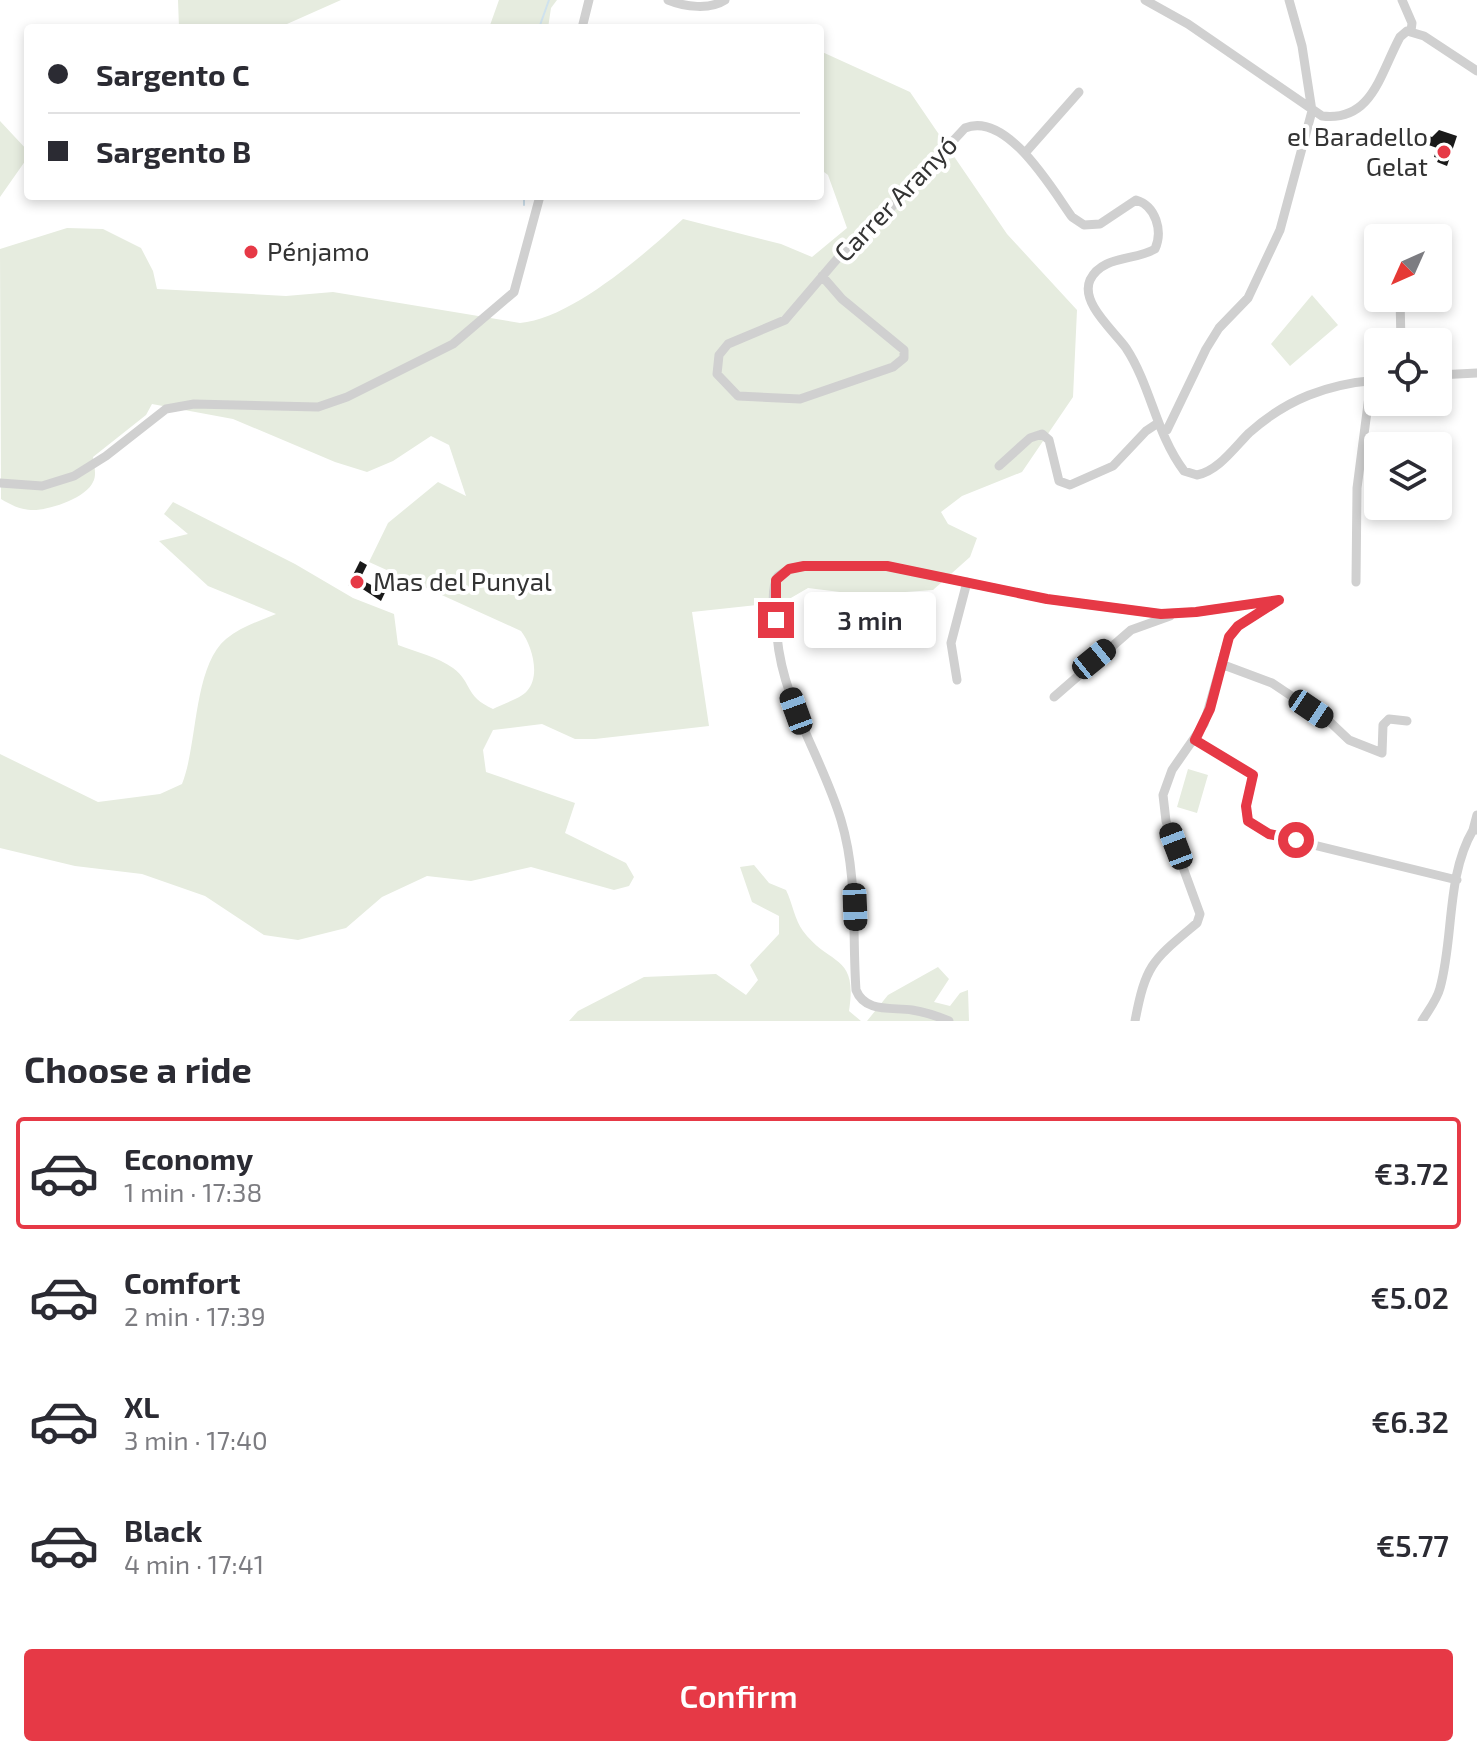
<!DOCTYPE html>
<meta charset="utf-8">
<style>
:root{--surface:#fff;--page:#f7f7f7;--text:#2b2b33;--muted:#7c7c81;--line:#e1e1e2;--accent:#e63946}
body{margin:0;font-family:"Exo 2",sans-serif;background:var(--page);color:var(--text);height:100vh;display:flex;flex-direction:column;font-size:30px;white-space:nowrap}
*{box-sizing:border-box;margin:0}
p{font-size:26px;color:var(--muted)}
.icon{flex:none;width:44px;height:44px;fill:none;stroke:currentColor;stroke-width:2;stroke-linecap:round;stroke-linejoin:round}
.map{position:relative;height:1021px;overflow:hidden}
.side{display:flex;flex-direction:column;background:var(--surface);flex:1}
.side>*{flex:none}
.top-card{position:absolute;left:24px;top:24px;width:800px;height:176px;border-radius:8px;box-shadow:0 4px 12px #0003;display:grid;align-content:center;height:176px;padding:0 24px;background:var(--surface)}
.needle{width:52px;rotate:225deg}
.tools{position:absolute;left:1364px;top:224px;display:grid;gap:16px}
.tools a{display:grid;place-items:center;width:88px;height:88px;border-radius:8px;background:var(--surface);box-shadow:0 4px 12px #0003;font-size:40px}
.end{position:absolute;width:36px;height:36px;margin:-18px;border:10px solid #e63946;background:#fff;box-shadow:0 0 0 4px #fff}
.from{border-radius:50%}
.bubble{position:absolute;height:56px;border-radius:8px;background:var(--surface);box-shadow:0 4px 12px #0003;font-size:26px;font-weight:600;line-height:56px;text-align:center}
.car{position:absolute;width:24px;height:48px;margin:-24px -12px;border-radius:10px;box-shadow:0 0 6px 2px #0007;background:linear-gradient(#222 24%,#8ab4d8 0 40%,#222 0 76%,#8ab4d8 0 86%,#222 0)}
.top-card b{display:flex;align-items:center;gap:28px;height:76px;font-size:30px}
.top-card b+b{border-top:2px solid var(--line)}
.top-card i{width:20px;height:20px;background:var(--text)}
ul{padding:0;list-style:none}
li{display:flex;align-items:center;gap:24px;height:112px;margin:0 16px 12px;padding:0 8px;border:4px solid transparent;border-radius:8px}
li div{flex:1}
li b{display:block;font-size:30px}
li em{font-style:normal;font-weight:600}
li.current{border-color:var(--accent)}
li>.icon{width:72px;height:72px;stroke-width:1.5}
h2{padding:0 24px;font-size:36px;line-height:96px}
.primary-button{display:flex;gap:16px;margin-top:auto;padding:16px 24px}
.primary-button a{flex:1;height:92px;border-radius:8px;background:var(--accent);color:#fff;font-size:32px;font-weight:600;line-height:92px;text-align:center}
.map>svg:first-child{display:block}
</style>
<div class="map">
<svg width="1477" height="1021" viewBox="0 0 1477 1021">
<rect width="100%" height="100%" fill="#fff"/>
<path fill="#e6ecdf" d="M178,0H341L278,28H179Z
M499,0H557L551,8L548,28H489Z
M820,51L910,92L1007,234L1077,310L1073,397L1022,472L962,496L941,512L948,524L977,538L970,557L933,590L864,595L808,588L784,602L692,612L709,726L595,739H575L542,724L493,730L483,750L486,772L575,803L565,833L626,863L634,877L629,886L614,890L531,867L471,881L427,876L382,897L346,928L298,940L264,935L205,896L142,874L75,866L0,848V754L98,802L160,794L182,784C198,744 193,667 226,639C241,627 259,621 276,614L208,586L159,541L188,534L164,514L173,502L295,564L353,598L394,614L398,645C416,652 438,657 453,668C473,683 464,696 493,709C502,704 520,699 527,691C541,676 532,645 521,631L369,562L388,523L438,482L466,496L449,445L431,436L393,461L367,472L335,462L233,419L152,404L146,415L93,457C94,465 97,475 93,482C86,498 48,511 31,510C19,509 11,505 1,499L0,249L67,228L103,229L141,248L153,271L157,289L286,296L333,292L520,323C571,319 645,254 683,219L781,244L812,257L847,228L828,175L820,169Z
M0,121L28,151V157L0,197Z
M1312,295L1338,325L1290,366L1271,344Z
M1188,769L1208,775L1197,813L1177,807Z
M754,865L769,883L786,890C792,902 795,921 803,931C830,967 858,953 849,1011L861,1021H569L578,1011L644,977L716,974L746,995L758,980L750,965L779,934V916L752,902L740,867Z
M938,967L949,979L934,1002L950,1006L960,993L968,990L969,1021H867L888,995Z"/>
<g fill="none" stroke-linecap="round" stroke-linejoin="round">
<path stroke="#cfe2ee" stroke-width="2" d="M539,28L549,0
M524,205V196"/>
</g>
<path fill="#1a1a1a" d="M1439,130L1457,136L1447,166L1437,162L1439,158L1434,157L1437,148L1417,141L1420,133L1432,137Z
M360,561L367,565L360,579L377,588L387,575L392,578L381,601L361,588L359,591L348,585Z"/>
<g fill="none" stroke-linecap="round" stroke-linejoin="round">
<path stroke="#d0d0d0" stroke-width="9" d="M668,0C685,7 710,10 725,0
M1145,0L1188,24L1322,116C1372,122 1380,74 1400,37L1407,31L1424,36L1477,71
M1289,0L1302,46L1312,111
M1402,0L1412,23L1411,31
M582,28L589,0
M1025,153L1079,92
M822,276L842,299L904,350V358L893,367L800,399L738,396L717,374L719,355L728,344L785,320L843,252L875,225L965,128C1007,111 1052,189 1072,217L1084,225L1100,224L1136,200C1156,206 1163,231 1155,249C1135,261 1102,255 1090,280C1080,303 1114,331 1126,348C1151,386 1156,434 1184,471L1197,475C1218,471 1234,448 1249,433C1287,399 1327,384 1378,380
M1400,298L1401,342
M1438,375L1477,373
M1163,432L1167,430L1206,349L1219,328L1248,298L1280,230L1312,111
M999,466L1030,438L1042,434L1049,440L1059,481L1070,485L1113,466L1146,431L1158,423
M0,483L42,486L74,476L106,456L166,409L194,404L318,407L347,397L453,344L514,292L540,196
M1356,582L1357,488L1371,381
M1221,664L1272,683L1330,722L1349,740L1382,753L1383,725L1389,719L1407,721
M957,680L951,643L967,582
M1054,697L1131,630L1170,616
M1195,740L1253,775L1246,806L1248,821L1269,834L1457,880
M1473,830L1477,815
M949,1021C937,1016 925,1012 912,1010C892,1007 865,1013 856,990C852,933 858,876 841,820C822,757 783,703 777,636C775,617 769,592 778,576L789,569L804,566H887L1047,599L1161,614L1196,612L1279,600
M1135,1021C1146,963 1153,960 1197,923L1200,914L1166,821L1163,795L1172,770L1204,724L1229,637L1238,626L1276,602
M1422,1021C1428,1011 1437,1000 1440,988C1454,938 1446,876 1473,830H1477"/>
</g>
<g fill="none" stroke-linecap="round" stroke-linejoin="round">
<path stroke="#e63946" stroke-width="10" d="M776,620V580L789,569L804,566H887L1047,599L1161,614L1196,612L1279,600L1238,626L1229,637L1210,709L1195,740L1253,775L1246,806L1248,821L1269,834L1296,840"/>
</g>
<g fill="#e63946" stroke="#fff" stroke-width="3">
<circle cx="1444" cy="152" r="8"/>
<circle cx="251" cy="252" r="8"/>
<circle cx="357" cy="582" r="8"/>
</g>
<g text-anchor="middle" stroke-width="8" stroke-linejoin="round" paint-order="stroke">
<g font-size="26" fill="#333" stroke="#fff" text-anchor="start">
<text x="1428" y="146" text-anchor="end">el Baradello<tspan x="1428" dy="30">Gelat</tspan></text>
<text x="267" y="261">Pénjamo</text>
<text x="373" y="591">Mas del Punyal</text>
</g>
<g font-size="26" fill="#333" stroke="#fff">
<text transform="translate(896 199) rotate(-46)" y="9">Carrer Aranyó</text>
</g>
</g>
</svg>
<div class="tools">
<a><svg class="needle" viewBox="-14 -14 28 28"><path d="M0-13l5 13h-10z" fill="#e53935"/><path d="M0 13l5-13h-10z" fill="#7c7c81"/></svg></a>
<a><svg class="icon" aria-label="locate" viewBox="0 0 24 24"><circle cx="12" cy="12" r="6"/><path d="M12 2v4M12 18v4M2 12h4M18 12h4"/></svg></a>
<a><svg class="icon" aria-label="layers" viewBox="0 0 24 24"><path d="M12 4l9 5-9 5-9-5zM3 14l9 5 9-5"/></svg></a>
</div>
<i class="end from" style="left:1296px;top:840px"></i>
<i class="end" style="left:776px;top:620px"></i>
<div class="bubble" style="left:804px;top:592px;width:132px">3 min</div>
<i class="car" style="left:1094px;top:659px;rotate:51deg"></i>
<i class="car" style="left:1311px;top:709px;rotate:124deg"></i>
<i class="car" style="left:796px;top:711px;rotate:340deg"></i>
<i class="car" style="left:1176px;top:846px;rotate:339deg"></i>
<i class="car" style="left:855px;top:907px;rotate:178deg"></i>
<div class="top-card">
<b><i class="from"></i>Sargento C</b>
<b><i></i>Sargento B</b>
</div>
</div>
<section class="side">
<h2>Choose a ride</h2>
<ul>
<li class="current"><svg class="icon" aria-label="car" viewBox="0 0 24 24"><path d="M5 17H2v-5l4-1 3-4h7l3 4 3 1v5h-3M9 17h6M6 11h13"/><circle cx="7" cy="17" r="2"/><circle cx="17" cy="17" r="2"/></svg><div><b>Economy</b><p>1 min · 17:38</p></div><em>€3.72</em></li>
<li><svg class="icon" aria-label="car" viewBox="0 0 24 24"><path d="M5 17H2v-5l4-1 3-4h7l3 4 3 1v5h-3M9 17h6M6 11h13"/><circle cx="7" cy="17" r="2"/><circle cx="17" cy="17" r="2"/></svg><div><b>Comfort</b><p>2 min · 17:39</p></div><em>€5.02</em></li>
<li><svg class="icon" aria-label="car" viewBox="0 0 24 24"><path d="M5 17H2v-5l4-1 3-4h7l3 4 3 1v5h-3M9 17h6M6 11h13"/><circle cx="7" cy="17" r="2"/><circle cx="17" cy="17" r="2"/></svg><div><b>XL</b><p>3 min · 17:40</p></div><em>€6.32</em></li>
<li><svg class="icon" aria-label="car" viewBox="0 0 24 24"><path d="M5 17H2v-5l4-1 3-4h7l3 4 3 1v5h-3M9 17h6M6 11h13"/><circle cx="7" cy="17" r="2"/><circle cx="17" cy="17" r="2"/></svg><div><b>Black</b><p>4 min · 17:41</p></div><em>€5.77</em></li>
</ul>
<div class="primary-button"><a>Confirm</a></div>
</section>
